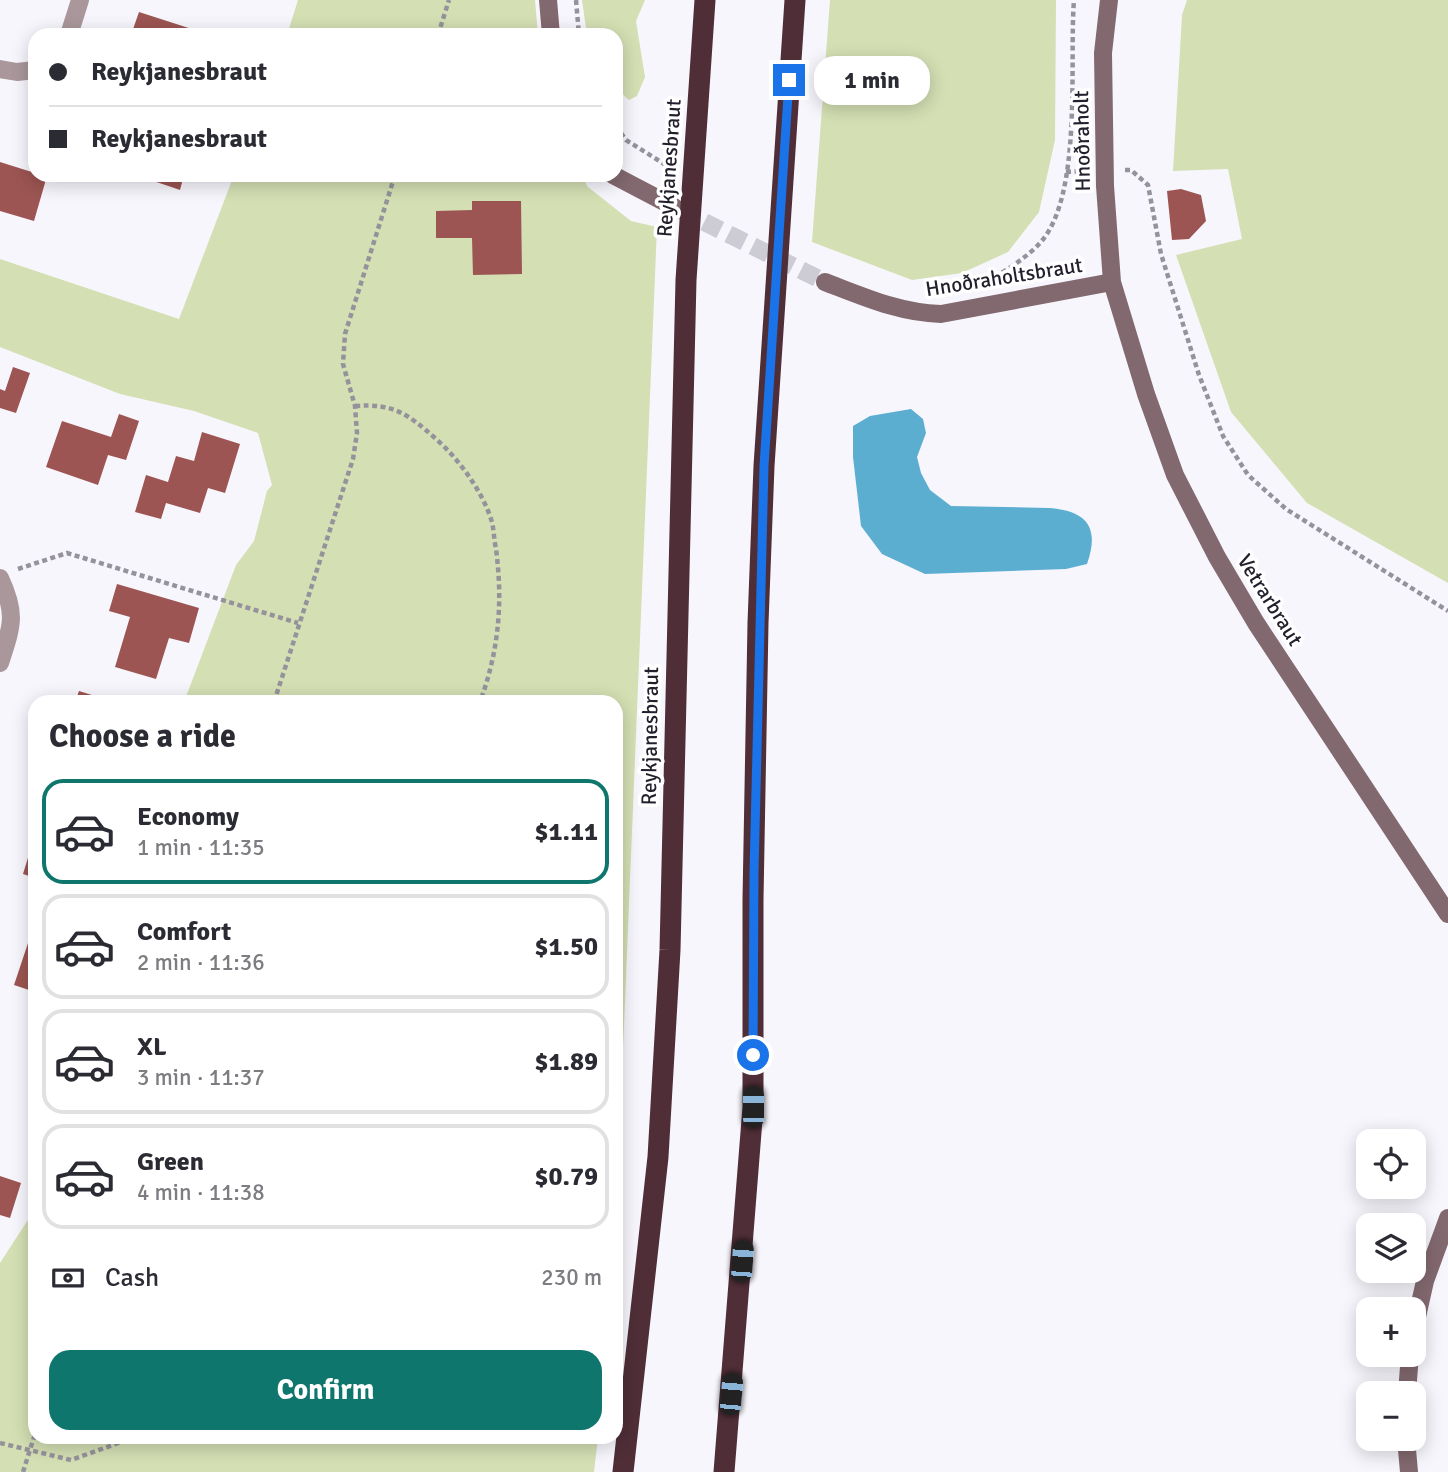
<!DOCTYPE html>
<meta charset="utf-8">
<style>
:root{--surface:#fff;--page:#f7f7f7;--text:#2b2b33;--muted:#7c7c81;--line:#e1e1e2;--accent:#0f766e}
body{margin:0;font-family:Signika,sans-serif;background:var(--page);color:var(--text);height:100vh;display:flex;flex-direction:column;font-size:26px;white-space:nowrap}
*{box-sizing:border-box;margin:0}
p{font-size:23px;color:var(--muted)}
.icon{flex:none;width:38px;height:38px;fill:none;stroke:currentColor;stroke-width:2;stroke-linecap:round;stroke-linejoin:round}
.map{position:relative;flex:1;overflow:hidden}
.side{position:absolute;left:28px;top:695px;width:595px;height:749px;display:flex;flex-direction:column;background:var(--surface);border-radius:21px;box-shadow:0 4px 18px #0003}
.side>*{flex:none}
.banner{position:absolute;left:28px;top:28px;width:595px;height:154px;border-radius:21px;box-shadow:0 4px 18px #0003;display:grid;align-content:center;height:154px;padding:0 21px;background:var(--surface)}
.controls{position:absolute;left:1356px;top:1129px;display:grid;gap:14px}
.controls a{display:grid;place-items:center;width:70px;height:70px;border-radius:14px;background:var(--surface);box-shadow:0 4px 18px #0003;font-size:35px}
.end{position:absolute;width:32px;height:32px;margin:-16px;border:9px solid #1a73e8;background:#fff;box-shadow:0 0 0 4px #fff}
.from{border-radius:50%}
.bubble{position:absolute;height:49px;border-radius:21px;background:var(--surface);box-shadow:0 4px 18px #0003;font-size:23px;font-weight:700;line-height:49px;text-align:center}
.car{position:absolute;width:21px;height:42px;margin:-21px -10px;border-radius:9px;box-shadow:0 0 5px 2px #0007;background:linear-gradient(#222 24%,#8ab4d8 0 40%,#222 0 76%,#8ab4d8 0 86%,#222 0)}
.banner b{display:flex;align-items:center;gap:24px;height:66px;font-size:26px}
.banner b+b{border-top:2px solid var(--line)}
.banner i{width:18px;height:18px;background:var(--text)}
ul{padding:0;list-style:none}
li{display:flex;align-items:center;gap:21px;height:105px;margin:0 14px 10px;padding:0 7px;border:4px solid var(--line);border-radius:21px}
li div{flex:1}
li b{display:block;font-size:26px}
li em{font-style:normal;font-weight:700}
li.on{border-color:var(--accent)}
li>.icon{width:63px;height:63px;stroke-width:1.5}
h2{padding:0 21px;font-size:32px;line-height:84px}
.pay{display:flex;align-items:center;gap:18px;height:77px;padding:0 21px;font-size:26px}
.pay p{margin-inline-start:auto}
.cta{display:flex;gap:14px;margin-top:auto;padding:14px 21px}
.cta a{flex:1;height:80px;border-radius:21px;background:var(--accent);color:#fff;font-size:28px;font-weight:700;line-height:80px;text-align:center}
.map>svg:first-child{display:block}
</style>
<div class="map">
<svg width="1448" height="1472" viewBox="0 0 1448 1472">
<rect width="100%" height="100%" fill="#f8f6fd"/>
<path fill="#d4dfb3" d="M298,0H535L538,35H287Z
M582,0H645L636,21L645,77L637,96L629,100C609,85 616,58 616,35H587Z
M830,0H1056L1055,140L1039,212L1008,252L962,273L912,280L812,242Z
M1187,0H1448V583L1307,503L1231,412L1176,255L1242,239L1228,169L1173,171L1182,15Z
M234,175H581L588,187L631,221L657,227L616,1219V702H184L236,565L254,541L267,491L272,485L258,433L194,411L120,394L0,347V259L179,319Z
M35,1209V1437H598L594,1472H0V1263Z"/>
<path fill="#5caed1" d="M911,409L923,419L926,433L917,457L921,473L930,490L951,506L1049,508C1087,511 1100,527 1087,564L1066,569L925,574L882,554L861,526L853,457V426L870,416Z"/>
<path fill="#9c5552" d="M139,12L198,31L197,35H131Z
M0,162L35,173V175L47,176L34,221L0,211Z
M136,175H184L180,190Z
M1181,189L1201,195L1206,221L1189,239L1172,240L1167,191Z
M472,201H521L522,274L473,275L472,238H436V211L472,210Z
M13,367L30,373L16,413L0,408V389L5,391Z
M119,414L139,421L126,460L108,455L98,485L46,467L62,421L111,437Z
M202,432L240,444L225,493L208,488L200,513L166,503L161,519L135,512L146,475L168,482L176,456L194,461Z
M117,584L199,608L189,643L169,638L156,679L115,667L130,617L109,611Z
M79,691L111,701V702H75Z
M34,838H35V878L23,874Z
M31,934L35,935V992L14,985Z
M0,1176L21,1183L10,1218L0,1215Z"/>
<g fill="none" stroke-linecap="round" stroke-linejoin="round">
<path stroke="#cdcbd3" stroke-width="18" stroke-dasharray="18 9" stroke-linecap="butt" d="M680,210L825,282"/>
<path stroke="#95929c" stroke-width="4.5" stroke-dasharray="5 3.5" stroke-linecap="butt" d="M576,0L579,35
M438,35L449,0
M616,126L626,140L669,167
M1125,170H1131L1148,185L1161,254L1199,375L1223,436L1248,475L1286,509L1448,611
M1066,172L1085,171
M987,280C1004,273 1027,257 1040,243C1083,196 1069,63 1074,0
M355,406C393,403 408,414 435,438C459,459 483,492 492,522C494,531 494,540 496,549C503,603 499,650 480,702
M18,569L67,553L298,623
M274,702L353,459L357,433L355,406L343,364L345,334L395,175
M0,1443L71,1460L135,1437
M23,1472L35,1434"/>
<path stroke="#a9979b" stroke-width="18" d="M69,35L80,0
M0,69L17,72L35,70
M0,578C17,614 12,626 0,663"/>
<path stroke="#82696f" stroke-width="18" d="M548,0L551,35
M1109,0L1103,53L1105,186L1112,282L1146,394L1175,475L1217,557L1256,623L1448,914
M613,175L674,207
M825,282C864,297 900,313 941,314L1112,282
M1414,1330L1425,1281L1448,1218
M1407,1393L1410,1354
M1406,1438L1409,1472"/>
<path stroke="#4f2e37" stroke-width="21" d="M623,1472L658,1157L670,950L686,280L705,0
M724,1472L753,1107V900L758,623L764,466L795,0"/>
</g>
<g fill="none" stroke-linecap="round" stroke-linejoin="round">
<path stroke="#1a73e8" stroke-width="9" d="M753,1055L754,872L764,466L789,80"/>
</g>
<g text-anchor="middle" stroke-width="7" stroke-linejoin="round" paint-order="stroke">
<g font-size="21" fill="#231f2c" stroke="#fff">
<text transform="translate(1082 141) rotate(-91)" y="7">Hnoðraholt</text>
<text transform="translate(669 168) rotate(-86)" y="7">Reykjanesbraut</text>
<text transform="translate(1004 277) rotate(-9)" y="7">Hnoðraholtsbraut</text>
<text transform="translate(1270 600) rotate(58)" y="7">Vetrarbraut</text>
<text transform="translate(650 736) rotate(-89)" y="7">Reykjanesbraut</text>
</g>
</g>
</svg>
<div class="controls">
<a><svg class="icon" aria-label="locate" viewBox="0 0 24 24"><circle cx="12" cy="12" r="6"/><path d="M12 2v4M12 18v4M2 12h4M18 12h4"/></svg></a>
<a><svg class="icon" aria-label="layers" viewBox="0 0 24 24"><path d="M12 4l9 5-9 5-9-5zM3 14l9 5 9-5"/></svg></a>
<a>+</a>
<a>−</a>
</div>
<i class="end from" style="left:753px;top:1055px"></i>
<i class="end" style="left:789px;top:80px"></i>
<div class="bubble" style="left:814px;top:56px;width:116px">1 min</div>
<i class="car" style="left:753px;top:1107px;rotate:0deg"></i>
<i class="car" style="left:742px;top:1261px;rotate:4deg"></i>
<i class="car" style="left:731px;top:1394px;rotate:5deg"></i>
<div class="banner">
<b><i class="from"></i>Reykjanesbraut</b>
<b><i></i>Reykjanesbraut</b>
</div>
<section class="side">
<h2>Choose a ride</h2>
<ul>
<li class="on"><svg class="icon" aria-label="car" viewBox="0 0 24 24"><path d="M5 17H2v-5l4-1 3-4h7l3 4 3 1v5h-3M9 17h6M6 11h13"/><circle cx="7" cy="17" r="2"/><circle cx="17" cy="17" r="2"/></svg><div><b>Economy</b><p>1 min · 11:35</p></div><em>$1.11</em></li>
<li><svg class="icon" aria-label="car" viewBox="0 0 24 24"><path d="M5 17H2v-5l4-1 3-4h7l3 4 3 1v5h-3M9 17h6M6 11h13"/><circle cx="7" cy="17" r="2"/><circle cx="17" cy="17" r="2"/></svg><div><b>Comfort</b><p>2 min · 11:36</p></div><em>$1.50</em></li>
<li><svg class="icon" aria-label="car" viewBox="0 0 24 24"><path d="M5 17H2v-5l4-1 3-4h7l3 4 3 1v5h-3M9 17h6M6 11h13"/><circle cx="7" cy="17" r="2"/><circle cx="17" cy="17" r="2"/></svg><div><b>XL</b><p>3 min · 11:37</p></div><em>$1.89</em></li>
<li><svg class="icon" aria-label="car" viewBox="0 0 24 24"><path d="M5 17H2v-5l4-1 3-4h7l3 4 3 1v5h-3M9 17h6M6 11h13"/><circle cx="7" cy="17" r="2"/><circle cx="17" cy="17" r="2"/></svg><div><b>Green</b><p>4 min · 11:38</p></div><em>$0.79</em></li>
</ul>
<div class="pay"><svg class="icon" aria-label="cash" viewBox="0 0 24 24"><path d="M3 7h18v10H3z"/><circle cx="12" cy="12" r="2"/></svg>Cash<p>230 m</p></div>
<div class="cta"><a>Confirm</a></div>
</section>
</div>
